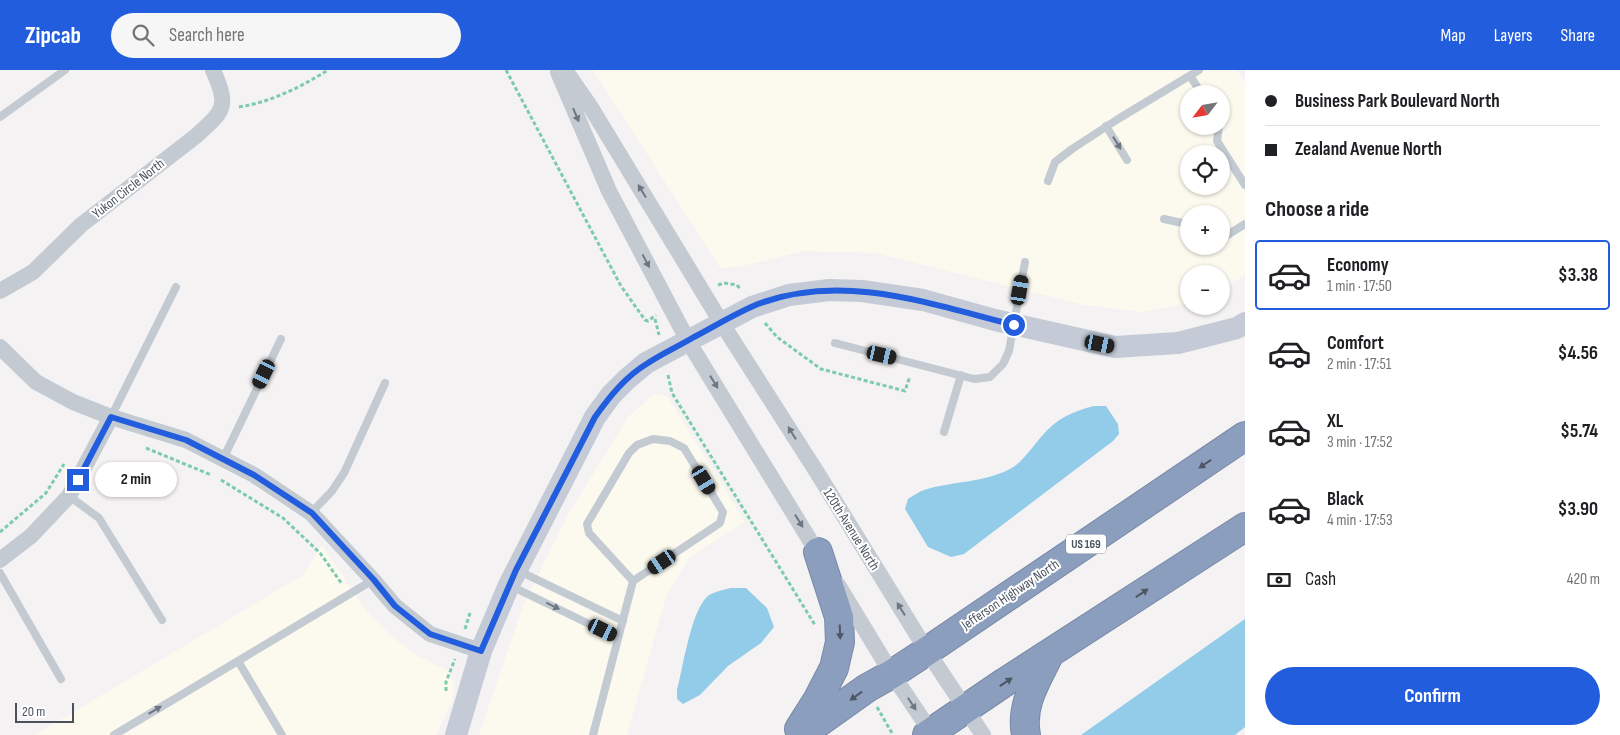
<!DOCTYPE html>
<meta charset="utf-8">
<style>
:root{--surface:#fff;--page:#f6f6f6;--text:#202124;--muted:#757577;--line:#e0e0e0;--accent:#225ddd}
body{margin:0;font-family:"Sofia Sans Condensed",sans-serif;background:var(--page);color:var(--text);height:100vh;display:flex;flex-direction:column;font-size:19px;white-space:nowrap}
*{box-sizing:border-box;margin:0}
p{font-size:16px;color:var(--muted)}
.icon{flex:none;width:28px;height:28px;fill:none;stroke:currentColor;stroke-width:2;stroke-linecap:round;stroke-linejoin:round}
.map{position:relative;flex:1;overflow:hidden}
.drawer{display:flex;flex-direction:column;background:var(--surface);width:375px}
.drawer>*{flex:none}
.guide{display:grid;align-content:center;height:110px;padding:0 20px;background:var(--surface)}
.needle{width:32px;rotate:239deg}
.controls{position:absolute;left:1180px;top:15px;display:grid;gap:10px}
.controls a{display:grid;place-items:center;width:50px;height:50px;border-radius:50%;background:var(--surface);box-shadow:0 1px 4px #0004;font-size:25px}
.scale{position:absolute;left:15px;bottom:12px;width:59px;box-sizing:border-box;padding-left:5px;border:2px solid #4a525e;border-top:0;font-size:14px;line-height:18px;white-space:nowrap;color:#4a525e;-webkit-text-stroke:4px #fff;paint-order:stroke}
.end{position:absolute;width:22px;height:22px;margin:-11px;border:6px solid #225ddd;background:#fff;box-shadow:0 0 0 2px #fff}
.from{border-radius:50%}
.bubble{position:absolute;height:35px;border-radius:18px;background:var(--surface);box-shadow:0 1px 4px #0004;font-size:16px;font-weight:700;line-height:35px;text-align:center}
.car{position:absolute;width:15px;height:30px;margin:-15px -8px;border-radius:6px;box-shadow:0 0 4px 1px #0007;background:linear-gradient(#222 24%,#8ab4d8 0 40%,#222 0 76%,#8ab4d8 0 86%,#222 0)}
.guide b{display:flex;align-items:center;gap:18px;height:48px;font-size:19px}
.guide b+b{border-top:1px solid var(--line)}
.guide i{width:12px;height:12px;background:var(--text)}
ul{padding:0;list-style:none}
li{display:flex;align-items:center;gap:15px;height:70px;margin:0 10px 8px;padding:0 10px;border:2px solid transparent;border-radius:5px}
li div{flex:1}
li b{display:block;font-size:19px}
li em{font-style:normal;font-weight:700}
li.active{border-color:var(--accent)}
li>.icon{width:45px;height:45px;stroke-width:1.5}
h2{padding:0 20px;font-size:22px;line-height:60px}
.pay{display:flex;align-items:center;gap:12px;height:55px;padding:0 20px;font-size:19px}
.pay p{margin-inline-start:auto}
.action{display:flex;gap:10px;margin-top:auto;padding:10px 20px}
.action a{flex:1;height:58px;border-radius:30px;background:var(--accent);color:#fff;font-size:20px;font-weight:700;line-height:58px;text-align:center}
header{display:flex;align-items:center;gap:30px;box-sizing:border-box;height:70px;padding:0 25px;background:var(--accent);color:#fff}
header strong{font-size:24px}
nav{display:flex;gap:28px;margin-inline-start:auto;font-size:18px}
.search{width:350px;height:45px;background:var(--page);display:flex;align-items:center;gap:12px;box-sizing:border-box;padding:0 18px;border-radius:28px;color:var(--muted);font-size:19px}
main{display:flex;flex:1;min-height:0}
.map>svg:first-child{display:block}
</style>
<header>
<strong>Zipcab</strong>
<div class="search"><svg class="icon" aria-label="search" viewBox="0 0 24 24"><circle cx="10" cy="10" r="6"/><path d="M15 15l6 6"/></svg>Search here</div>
<nav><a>Map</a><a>Layers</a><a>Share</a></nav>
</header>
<main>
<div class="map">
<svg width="1245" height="665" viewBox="0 0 1245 665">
<rect width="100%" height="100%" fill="#f4f2f2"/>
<path fill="#fcfaee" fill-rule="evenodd" d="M593,0H1237L1245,12V205L1221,220V204H1189V233L1142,242L1084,235L875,183L803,181L747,195L721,199ZM1189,24H1221V56H1189ZM1189,84H1221V116H1189ZM1189,144H1221V176H1189Z
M654,324L667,326L745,452L690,487L666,527L627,665H479L523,536L568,445L628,347Z
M322,475L365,539L392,567L418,586L447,600L455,614L452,632L436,665H35L303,505Z"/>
<path fill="#93cce9" d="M1094,336H1106L1118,354L1119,364L1113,371L964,484L951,487L928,477L905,439L908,429C913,426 918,422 924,420C952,411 983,413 1010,399C1023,392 1032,377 1042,366C1056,349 1073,341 1094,336Z
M730,518H746L767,538L774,557L761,573L728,596L700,625L683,634L677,629V620C683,598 691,540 708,526C713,522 724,520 730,518Z
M1245,549V657L1235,665H1081Z"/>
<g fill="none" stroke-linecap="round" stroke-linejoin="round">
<defs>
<path id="highway" d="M799,659L818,629L834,598L840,572L839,547L818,482
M801,665L867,618L892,604L927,581L1245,366
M927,665L1005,612L1245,457
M1026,665C1020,634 1037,610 1050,583"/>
</defs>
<use href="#highway" stroke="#7789a9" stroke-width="30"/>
<path stroke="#7dcbae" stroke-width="3" stroke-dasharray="4 2.5" stroke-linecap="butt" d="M506,0L621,216L645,250L648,251L656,245
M239,37C271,32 301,17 328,0
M718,215L724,213L737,215L741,220
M655,249L659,265
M765,253L777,267L821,299L905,321L910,306
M668,305L672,323L815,555
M146,378L211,405
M221,410L283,448L320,483L342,514
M0,462L46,423L64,394
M465,559L470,543
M446,621V612L455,589
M877,637L893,665"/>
<path stroke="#c3cad2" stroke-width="8" d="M1190,6L1202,24
M0,47L65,0
M1106,56L1127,90
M1219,56L1217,71L1245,115
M1048,111L1055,92L1072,79L1118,49L1199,0
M1164,149L1187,154L1189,157
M1221,169L1245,154
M835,273L974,309L990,307L1003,294L1009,281L1025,192
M111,347L176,217
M944,362L961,305
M223,389L281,269
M69,426L99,448L162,550
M311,443L332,421L344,403L385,313
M519,501L623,551
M0,503L61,609
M511,516L618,568
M114,665L238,591
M282,665L238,591L373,510
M593,665L633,511L720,453L723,442L684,378L670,371L653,369L637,375L629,383L587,454L589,463L633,511"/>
<path stroke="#c3cad2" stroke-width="16" d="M565,0L590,36L721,252L818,404L927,581L983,665
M558,2L609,121L688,271L822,490
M0,221L33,202L81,155L196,66C225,40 229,37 213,0
M0,277L36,312L73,332L111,347L186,370L254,405L311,443L373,510L395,536L430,564L481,581
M0,490L31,466L69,426L111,347
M838,515L892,604L933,665"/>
<path stroke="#c4cbd7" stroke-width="22" d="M456,665L481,581L509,515L595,347L611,325L627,309L646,293L752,237L789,225L829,220L862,221L923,230L995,250L1115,277L1178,273L1237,258L1245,253"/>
<use href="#highway" stroke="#8c9ebd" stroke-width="28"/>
</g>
<defs><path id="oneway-solid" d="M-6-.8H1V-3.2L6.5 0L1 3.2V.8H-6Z" transform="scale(1.25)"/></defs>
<g fill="#6e7681">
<use href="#oneway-solid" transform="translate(576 45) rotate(67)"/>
<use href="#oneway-solid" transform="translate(1117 73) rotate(58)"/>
<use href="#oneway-solid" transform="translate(642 121) rotate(-121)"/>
<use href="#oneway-solid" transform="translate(646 191) rotate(62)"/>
<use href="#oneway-solid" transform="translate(714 312) rotate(58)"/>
<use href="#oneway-solid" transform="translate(792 363) rotate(-122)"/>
<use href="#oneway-solid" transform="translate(799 451) rotate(58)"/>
<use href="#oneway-solid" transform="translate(553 536) rotate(26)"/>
<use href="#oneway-solid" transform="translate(901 539) rotate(-122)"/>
<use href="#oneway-solid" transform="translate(912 634) rotate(57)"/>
<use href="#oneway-solid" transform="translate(155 640) rotate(-31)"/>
</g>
<g fill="#4d5663">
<use href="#oneway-solid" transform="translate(1205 394) rotate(146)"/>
<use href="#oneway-solid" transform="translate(1142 523) rotate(-33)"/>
<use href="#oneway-solid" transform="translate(840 562) rotate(88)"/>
<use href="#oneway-solid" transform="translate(1006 612) rotate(-33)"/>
<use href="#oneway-solid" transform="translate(856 626) rotate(144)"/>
</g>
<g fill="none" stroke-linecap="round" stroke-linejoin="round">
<path stroke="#225ddd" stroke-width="6" d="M78,410L111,347L186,370L254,405L312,443L374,510L395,536L430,564L481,581L516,500L595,347C610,326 626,306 648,293C663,283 679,276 694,267C715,256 736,243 758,234C843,202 930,234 1014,255"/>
</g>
<g text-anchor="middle" stroke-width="4" stroke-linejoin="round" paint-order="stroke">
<rect fill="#fff" stroke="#80868e" stroke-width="1" x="1066" y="464.5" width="40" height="19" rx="4"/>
<g font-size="12" font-weight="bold" fill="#4a525e">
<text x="1086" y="478">US 169</text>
</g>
<g font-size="14" fill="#4a525e" stroke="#fff">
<text transform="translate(128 118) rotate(-38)" y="5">Yukon Circle North</text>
<text transform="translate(852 459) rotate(58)" y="5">120th Avenue North</text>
<text transform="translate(1010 524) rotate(-34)" y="5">Jefferson Highway North</text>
</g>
</g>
</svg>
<div class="controls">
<a><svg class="needle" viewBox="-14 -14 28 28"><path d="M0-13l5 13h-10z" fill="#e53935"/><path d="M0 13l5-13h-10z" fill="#757577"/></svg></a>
<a><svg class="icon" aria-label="locate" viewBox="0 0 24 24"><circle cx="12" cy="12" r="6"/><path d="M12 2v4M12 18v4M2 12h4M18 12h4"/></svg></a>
<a>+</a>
<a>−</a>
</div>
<div class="scale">20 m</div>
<i class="end from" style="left:1014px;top:255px"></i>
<i class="end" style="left:78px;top:410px"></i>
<div class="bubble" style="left:95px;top:392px;width:82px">2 min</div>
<i class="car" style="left:1020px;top:220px;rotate:10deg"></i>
<i class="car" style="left:1100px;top:274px;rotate:102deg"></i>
<i class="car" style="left:882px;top:285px;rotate:103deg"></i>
<i class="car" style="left:264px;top:304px;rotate:206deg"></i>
<i class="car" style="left:704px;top:410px;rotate:149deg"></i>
<i class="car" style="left:662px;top:492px;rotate:236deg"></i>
<i class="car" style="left:603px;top:560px;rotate:116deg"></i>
</div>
<section class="drawer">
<div class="guide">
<b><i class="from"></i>Business Park Boulevard North</b>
<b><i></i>Zealand Avenue North</b>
</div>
<h2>Choose a ride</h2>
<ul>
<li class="active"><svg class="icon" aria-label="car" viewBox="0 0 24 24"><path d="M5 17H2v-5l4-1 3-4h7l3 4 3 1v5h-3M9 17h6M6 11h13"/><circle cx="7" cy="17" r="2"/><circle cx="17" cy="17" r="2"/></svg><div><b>Economy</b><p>1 min · 17:50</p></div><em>$3.38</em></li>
<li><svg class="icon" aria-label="car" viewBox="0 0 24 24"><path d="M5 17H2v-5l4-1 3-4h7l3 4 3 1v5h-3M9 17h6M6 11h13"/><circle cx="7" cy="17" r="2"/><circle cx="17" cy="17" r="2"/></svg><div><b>Comfort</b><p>2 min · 17:51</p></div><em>$4.56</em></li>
<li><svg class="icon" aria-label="car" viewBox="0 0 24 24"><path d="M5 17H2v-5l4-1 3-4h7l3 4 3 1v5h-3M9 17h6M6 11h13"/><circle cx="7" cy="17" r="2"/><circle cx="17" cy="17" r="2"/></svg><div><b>XL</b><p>3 min · 17:52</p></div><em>$5.74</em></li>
<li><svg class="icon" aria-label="car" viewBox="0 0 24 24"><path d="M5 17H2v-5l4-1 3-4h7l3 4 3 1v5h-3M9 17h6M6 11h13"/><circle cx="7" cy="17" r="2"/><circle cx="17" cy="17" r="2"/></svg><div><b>Black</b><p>4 min · 17:53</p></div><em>$3.90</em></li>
</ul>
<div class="pay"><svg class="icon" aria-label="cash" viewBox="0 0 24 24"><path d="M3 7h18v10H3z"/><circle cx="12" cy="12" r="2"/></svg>Cash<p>420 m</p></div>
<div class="action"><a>Confirm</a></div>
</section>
</main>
